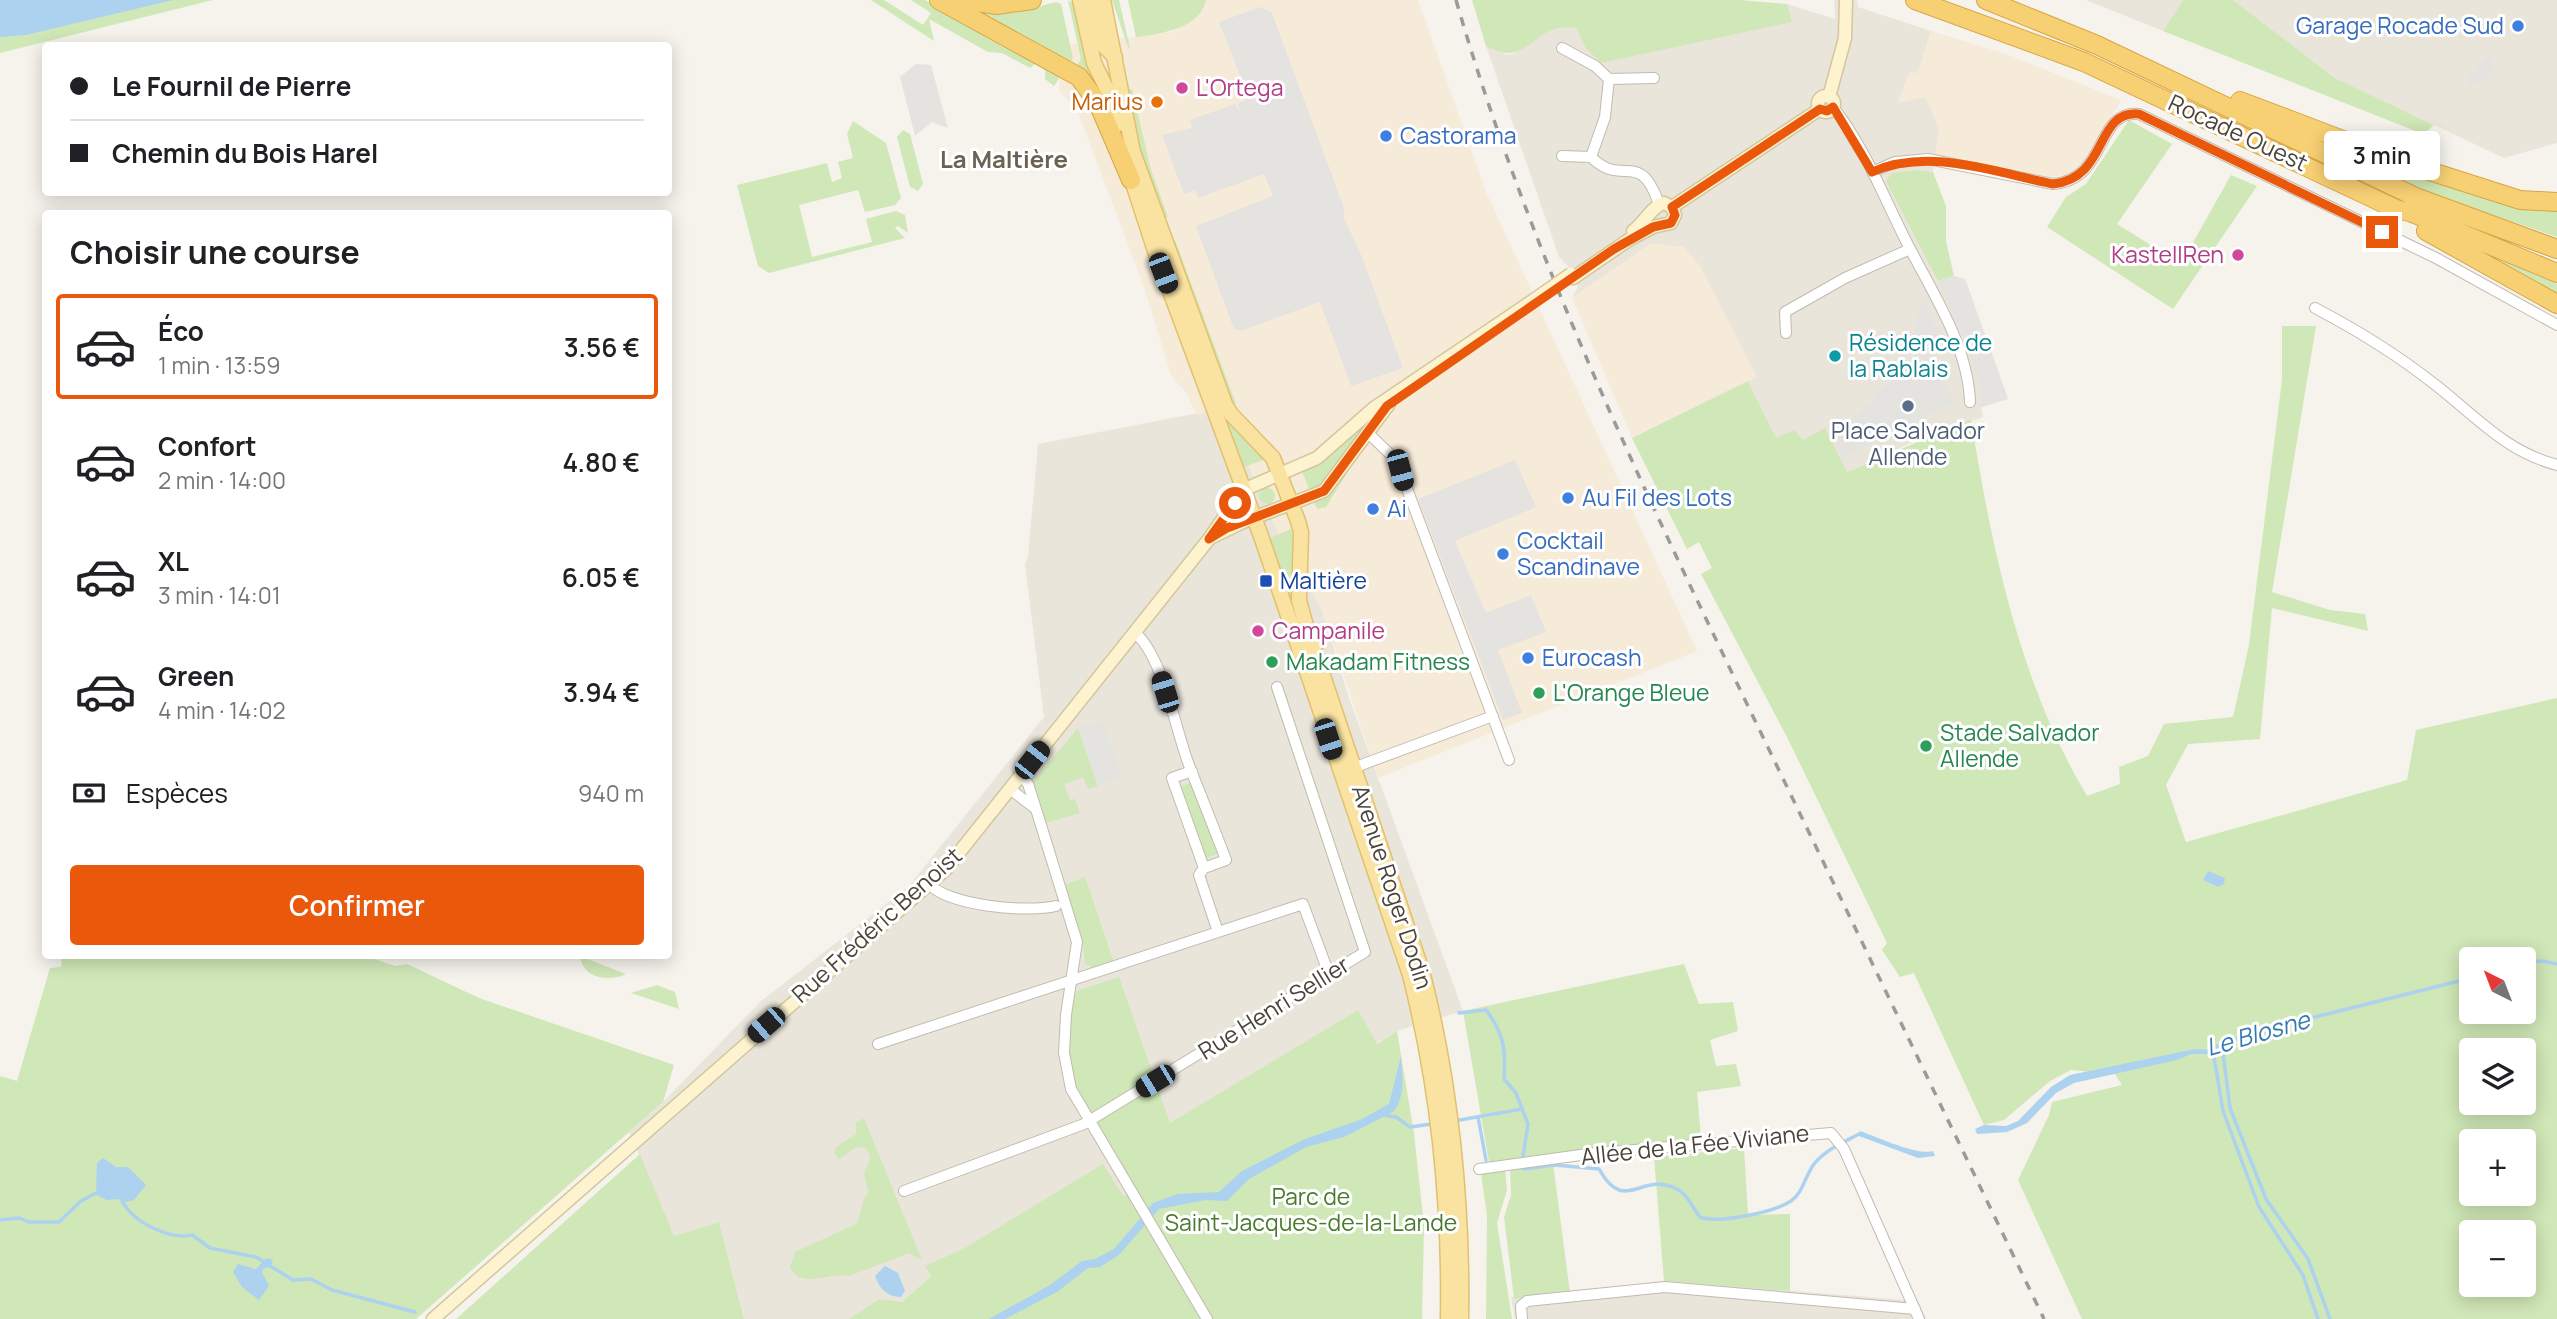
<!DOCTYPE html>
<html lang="fr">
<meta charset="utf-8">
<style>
:root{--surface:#fff;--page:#f6f6f6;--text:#202124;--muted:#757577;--line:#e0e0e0;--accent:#ea580c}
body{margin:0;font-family:Manrope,sans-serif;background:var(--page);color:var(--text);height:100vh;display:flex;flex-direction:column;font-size:26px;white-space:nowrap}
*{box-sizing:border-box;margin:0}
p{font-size:23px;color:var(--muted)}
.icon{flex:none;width:38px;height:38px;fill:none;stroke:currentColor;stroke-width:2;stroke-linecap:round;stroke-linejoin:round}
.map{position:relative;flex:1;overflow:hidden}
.side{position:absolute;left:42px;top:210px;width:630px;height:749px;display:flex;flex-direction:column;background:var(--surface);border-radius:7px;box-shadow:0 4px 18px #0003}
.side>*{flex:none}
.hud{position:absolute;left:42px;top:42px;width:630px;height:154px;border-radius:7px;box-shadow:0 4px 18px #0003;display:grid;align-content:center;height:154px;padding:0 28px;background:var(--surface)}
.needle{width:46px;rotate:318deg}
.controls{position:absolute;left:2459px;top:947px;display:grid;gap:14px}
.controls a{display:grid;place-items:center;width:77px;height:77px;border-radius:7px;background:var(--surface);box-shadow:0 4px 18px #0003;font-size:35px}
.end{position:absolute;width:32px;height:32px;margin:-16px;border:9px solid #ea580c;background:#fff;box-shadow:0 0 0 4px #fff}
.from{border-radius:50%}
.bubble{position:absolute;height:49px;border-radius:7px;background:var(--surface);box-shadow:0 4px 18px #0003;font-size:23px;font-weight:600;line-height:49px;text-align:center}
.car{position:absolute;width:21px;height:42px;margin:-21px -10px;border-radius:9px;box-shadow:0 0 5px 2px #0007;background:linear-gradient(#222 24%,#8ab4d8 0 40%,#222 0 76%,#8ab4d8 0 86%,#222 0)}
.hud b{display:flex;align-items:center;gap:24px;height:66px;font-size:26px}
.hud b+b{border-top:2px solid var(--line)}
.hud i{width:18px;height:18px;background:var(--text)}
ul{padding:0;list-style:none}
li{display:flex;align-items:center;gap:21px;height:105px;margin:0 14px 10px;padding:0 14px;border:4px solid transparent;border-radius:7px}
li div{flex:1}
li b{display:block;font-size:26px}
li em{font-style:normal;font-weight:600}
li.active{border-color:var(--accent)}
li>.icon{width:63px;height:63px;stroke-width:1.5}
h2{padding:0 28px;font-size:32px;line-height:84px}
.pay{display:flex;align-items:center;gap:18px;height:77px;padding:0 28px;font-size:26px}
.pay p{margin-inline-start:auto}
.primary-button{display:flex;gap:14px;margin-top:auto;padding:14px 28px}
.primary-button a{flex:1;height:80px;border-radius:7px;background:var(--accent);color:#fff;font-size:28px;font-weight:600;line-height:80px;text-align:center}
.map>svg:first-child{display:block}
</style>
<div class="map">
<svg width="2557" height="1319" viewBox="0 0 2557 1319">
<rect width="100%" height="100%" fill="#f5f3ec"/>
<path fill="#e9e5db" d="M1834,0H1857L1858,7L1931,31L1918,74L1909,72L1934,111L1939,129L1933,172L1919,170L1937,281L1954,276L1965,279L2008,399L1981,407L1983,417L1928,435L1847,472L1802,440L1776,438L1748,381L1756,377L1652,243L1572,298L1578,287L1568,266L1559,257L1486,46L1507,55L1516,53L1543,32L1563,26L1576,28L1585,47L1791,22L1787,4L1835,19Z
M2086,0H2183L2163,31Z
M2233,0H2557V143L2504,158L2335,78Z
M1224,408L1282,542L1321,607L1349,698L1463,1011L1397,1031L1121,1197L963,1249L926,1266L931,1276L902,1302L879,1299L849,1319H744L719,1222L674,1236L629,1132L663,1102L760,1002L909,886L1044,717L1025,564L1028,557L1038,444Z
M1671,1281L1918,1301L1926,1319H1515L1511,1297Z"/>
<path fill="#f6ead9" d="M1206,0H1418L1486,192L1697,651L1378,778L1321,607L1282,542L1224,408L1197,415L1187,395L1171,375L1144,287L1078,112L1059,90L1062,45L1172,32L1205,6Z
M1931,31L2009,55L2121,100L2078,173L2050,177L1935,155L1939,129L1926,97L1898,103L1909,72L1918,73Z
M1652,243L1684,247L1700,266L1757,377L1632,438L1572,298Z"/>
<path fill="#d0e7b7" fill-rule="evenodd" d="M0,0H213L0,53Z
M871,0H884L923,25L931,13L911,0H925L1061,75L1054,86L1045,79V70L1035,64L1030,68L1002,53L988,52L929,19L934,41Z
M1068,0L1074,4L1111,105L1075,69L1081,59Z
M1112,0H1119L1130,48L1128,47Z
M1128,0H1206C1200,29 1160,34 1136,37Z
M1472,0H1740L1787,4L1792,22L1601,63L1585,47L1576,28C1530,21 1531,71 1486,46Z
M2183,0H2233L2335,78L2434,125L2423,134L2163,31Z
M1056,2L1061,4L1073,58L1067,66L977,11L1014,13Z
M1132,89L1151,170L1168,217L1161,220L1145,168L1126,90Z
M2262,115L2507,203L2530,210H2557V237L2418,189Z
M2129,120L2172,144L2117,224L2181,264L2231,175L2257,186L2173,309L2047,227L2066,197L2086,184Z
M853,121L886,143L901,198L895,205L865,212L858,190L799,205L812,257L872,242L866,219L896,211L905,215L908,233L898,226L895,228L905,238L769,273L758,266L737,185L827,163L832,182L842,178L838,162L853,158L847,134Z
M903,130L910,134L923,184L918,191L910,187L897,137Z
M1919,170L1933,172L1946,206V241L1954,276L1938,281L1886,181L1892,173Z
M1175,240L1236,404L1230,403L1170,243Z
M2488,254L2557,284V300L2485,259Z
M2282,326H2316L2272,592L2330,610L2365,614L2368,631L2272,608L2260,739L2188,744L2166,785L2186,842L2407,780L2416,730L2557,698V1319H2082L2018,1180L2049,1115L2052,1102L2122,1085L2115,1074L2071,1070L2050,1081L2004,1120L1984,1125L1914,973L1900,977L1882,950L1887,943L1788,739L1701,574L1712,568L1699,542L1687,549L1632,438L1748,381L1776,438L1794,430L1803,440L1825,428L1847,472L1971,419C1992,549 2019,682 2087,796L2120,784L2119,767L2148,756L2164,724L2233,717L2249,645L2282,380ZM2471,959H2524V1012H2471ZM2471,1050H2524V1102H2471ZM2471,1141H2524V1194H2471ZM2471,1232H2524V1284H2471Z
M1220,406L1231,425L1266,459L1241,468Z
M1357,430L1362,434L1329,482L1310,492L1302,471Z
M1353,460H1355L1326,507L1317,509L1314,502L1330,493Z
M1259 496a8 8 0 1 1 16 0a8 8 0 1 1-16 0Z
M1291,529L1293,538V610L1270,538Z
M1078,728L1098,786L1088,789L1083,777L1064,784L1070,800L1075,799L1080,813L1045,823L1032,783Z
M1193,782L1217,854L1206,859L1181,786Z
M1085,877L1114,963L1094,968L1085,964L1082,938L1064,885Z
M62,956H365L395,966L407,964L479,998L674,1065L663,1102L416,1319H0V1076L17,1081L50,968L61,967Z
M580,956L626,974C609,982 583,979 580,956Z
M1684,964L1699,1004L1733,1002L1738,1031L1710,1040L1716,1066L1736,1064L1741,1086L1697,1092L1701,1138L1489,1162L1463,1011Z
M1119,977L1170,1123L1358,1010L1377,1044L1397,1031L1414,1133L1424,1226L1422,1319H849L879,1299L902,1302L931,1276L925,1266L963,1249L1103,1164L1123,1196L1130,1192L1071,1089L1066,1015L1077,991Z
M657,985L675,992L679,1009L631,993Z
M864,1118L922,1260L909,1253L849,1276C829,1271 802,1291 790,1267L795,1252L856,1224C863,1213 860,1203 868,1192L864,1173C869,1160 875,1158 864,1147L855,1148L839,1159L834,1153L836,1147L856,1134V1123Z
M1744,1148L1748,1215L1790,1214V1291L1664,1281L1654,1157Z
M640,1154L674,1236L719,1222L744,1319H456Z
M1553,1163L1570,1293L1514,1299L1504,1217L1511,1195L1510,1169Z
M1505,1169L1507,1190L1497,1223L1512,1319H1486L1487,1215L1481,1173Z"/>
<path fill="#e5e3e0" d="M1260,7L1272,13L1344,208V218L1362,257L1403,368L1351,386L1320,302L1241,331L1234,329L1196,226L1273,196L1264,174L1198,198L1195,190L1184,194L1162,135L1192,128L1190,120L1235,104L1240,111L1238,103L1246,100L1243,83L1219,22Z
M2486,56L2495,65L2486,80L2469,86L2467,76L2474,73Z
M916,64L931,65L948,128L932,122L915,136L900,77Z
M1954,276L1965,279L2008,399L1981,407L1980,387L1966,343L1938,281Z
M1921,304L1929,306L1932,324L1940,327L1934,352L1910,343Z
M1929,353L1955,402L1842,458L1830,434L1871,404L1875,395L1900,373Z
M1515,460L1536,507L1455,541L1486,613L1531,595L1546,632L1498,650L1522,713L1503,720L1418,499Z
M1102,721L1122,777L1098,786L1078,728Z"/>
<path fill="#acd2ef" d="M0,0H173L26,35L0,37Z
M2208,871L2225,878L2224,884L2218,887L2203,880Z
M2195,1049L2209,1050L2208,1054H2191L2177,1060L2074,1083L2056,1093L2027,1123L2007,1132L1977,1134L1975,1129L1984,1125L2006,1126L2018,1121L2051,1087L2070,1075Z
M1401,1056C1402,1074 1406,1098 1393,1112L1344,1137L1306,1147L1249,1179L1227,1201L1205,1200L1159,1209L1119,1255L1100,1267L1088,1268L1057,1292L1005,1319H989L1050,1285L1082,1261L1095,1259L1114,1249L1153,1203L1177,1194L1219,1192L1242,1171L1305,1139L1360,1120L1389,1104Z
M1860,1131C1878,1137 1917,1156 1933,1151L1935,1156L1918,1158L1859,1136Z
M103,1158L116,1167H128L146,1185L134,1200L122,1203L119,1199L107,1200L96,1195L97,1163Z
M266,1258L273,1260L271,1267L264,1268L262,1272L269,1286L259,1300L242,1287L233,1272L238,1264L256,1269Z
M885,1266L898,1273L905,1291L901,1297C887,1297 879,1288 875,1276Z"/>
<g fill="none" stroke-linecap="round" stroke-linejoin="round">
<path stroke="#acd2ef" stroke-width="3.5" d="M2524,963L2543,961L2557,964
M1459,1013L1486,1010C1504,1034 1506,1049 1504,1079L1516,1093L1528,1124L1523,1157
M2222,1045L2230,1108L2266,1199L2308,1259L2330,1319
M2213,1051L2223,1111L2259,1207L2303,1275L2318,1319
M2205,1052L2226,1042L2283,1025L2471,978
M1384,1115L1396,1117L1410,1127L1432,1124
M1478,1117L1486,1160
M1454,1121L1522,1109
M1524,1169L1555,1165L1599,1169C1625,1215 1640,1172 1675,1188C1687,1193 1692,1207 1700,1217C1719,1224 1774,1212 1791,1201C1803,1193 1805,1176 1814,1164C1825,1150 1844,1142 1859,1134L1863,1135
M122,1201C133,1222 169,1240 192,1235L210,1248L256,1257L293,1280L311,1279L332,1290L415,1312
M0,1220L19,1218L29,1222H59L81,1201L98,1192"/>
<defs>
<path id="street" d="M1562,48L1595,66L1609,79L1605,117L1591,157C1623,189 1639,147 1659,204
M1609,79L1654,78
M1833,107C1864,146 1883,195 1905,239C1930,289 1968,344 1970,402
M1562,156L1591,157
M1872,172L1895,162L1928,159L2053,184C2109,179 2094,110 2139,114L2436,258L2557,325
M2315,308C2357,330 2396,354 2433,383C2475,415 2504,451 2557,465
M1786,333L1785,312L1845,278L1910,249
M1368,433L1392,456L1400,470L1509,760
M1134,632C1163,655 1175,729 1189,765C1201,796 1214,828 1226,860L1204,868L1199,875L1218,932
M1353,768L1493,716
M1192,771L1172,778L1204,868
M1010,789L1036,809L1028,784L1021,775
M1036,809L1077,942L1066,1015L1064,1053L1071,1089L1207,1319
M928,883C947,906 1028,913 1056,906
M878,1044L1303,904L1329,974
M1479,1169L1588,1154L1831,1133L1844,1149L1919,1319
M904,1191L1084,1124L1365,952L1277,687
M1522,1319L1521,1306L1527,1301L1665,1287L1915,1309"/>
<path id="secondary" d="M1818 104a8 8 0 1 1 16 0a8 8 0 1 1-16 0Z
M1829,97L1845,38L1846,0
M1672,207L1820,109
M1633,231C1644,223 1652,206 1664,203L1672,207
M1573,278L1630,239L1653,227L1671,223L1675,215L1672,207
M1212,537L1243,522L1324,491L1389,404
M433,1319L946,869L1209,539L1243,490L1317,458L1374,408L1528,304"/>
<path id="primary" d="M1080,0L1094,63L1115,106L1119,124
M1090,0L1099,41L1115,57
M1103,0L1133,152L1225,404L1231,414L1273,458L1298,521L1301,532L1299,600L1304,619L1422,971C1451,1082 1463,1204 1461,1319
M1129,171L1154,248L1261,536L1410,975C1438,1086 1450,1206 1448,1319"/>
<path id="highway" d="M939,0L1079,77L1098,103L1131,180
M963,0L997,5L1032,0
M1915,0L2084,62L2398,210L2410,212L2557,273
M1986,0L2097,45L2418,198L2557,249
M2240,101L2398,161L2520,200L2557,202
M2426,231L2557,304"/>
</defs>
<use href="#street" stroke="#c1bbaf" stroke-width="12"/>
<use href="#secondary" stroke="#d3c79e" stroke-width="15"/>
<use href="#primary" stroke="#e0c16f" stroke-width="17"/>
<use href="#highway" stroke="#d8a543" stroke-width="20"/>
<use href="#street" stroke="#fff" stroke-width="10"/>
<use href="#secondary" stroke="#fdf3cf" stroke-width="12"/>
<use href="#primary" stroke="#fae3a0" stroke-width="14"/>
<use href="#highway" stroke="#f8d074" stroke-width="18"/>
<path stroke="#9a9a9a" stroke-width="3.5" stroke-dasharray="9 9" stroke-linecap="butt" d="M1456,0C1527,246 1636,474 1747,704C1846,909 1945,1114 2044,1319"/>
<defs>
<path id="secondary-bridge" d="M1528,304L1571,274"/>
</defs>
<use href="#secondary-bridge" stroke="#d3c79e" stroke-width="15" stroke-linecap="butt"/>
<use href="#secondary-bridge" stroke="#fdf3cf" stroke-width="12"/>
</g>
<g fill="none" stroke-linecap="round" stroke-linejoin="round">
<path stroke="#ea580c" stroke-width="9" d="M1235,503L1209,539L1227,528L1324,491L1387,406L1614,249L1653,227L1671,223L1675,215L1672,207L1820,109L1827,111L1833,107L1872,172C1929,147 1994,172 2053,184C2109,178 2094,110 2139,114L2382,232"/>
</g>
<g fill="#3f7fe0" stroke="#fff" stroke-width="2.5">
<circle cx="2518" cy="26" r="7"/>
<circle cx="1386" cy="136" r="7"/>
<circle cx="1568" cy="498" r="7"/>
<circle cx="1373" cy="509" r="7"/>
<circle cx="1503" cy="554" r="7"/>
<circle cx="1528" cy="658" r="7"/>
</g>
<g fill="#d1479c" stroke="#fff" stroke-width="2.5">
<circle cx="1182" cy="88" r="7"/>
<circle cx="2238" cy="255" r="7"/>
<circle cx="1258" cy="631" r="7"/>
</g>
<circle fill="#e8710a" stroke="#fff" stroke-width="2.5" cx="1157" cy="102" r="7"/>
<circle fill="#0f9aa8" stroke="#fff" stroke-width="2.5" cx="1835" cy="356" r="7"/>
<circle fill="#5c6f8a" stroke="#fff" stroke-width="2.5" cx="1908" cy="406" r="7"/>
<rect fill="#1a4fb4" stroke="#fff" stroke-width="2.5" x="1259" y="574" width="14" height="14" rx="3.5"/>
<g fill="#2e9e5b" stroke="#fff" stroke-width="2.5">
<circle cx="1272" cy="662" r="7"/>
<circle cx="1539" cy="693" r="7"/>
<circle cx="1926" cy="746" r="7"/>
</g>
<g text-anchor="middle" stroke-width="6" stroke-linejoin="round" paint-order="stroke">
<g font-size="23" fill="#366cbe" stroke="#fff" text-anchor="start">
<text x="2504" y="34" text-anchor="end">Garage Rocade Sud</text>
<text x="1400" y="144">Castorama</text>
<text x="1582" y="506">Au Fil des Lots</text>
<text x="1387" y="517">Ai</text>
<text x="1517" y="549">Cocktail<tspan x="1517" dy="26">Scandinave</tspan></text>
<text x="1542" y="666">Eurocash</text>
</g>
<g font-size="23" fill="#b23c85" stroke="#fff" text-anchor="start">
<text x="1196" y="96">L'Ortega</text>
<text x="2224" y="263" text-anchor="end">KastellRen</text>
<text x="1272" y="639">Campanile</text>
</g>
<g font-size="23" fill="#c56008" stroke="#fff" text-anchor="end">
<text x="1143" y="110">Marius</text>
</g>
<g font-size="23" fill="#4a443a" stroke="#fff">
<text transform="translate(2238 133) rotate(25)" y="8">Rocade Ouest</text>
<text transform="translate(1392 887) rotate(72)" y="8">Avenue Roger Dodin</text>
<text transform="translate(877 925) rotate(-42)" y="8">Rue Frédéric Benoist</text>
<text transform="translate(1274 1008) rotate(-32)" y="8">Rue Henri Sellier</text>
<text transform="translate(1695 1145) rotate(-6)" y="8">Allée de la Fée Viviane</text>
</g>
<g font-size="23" fill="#0d838f" stroke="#fff" text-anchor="start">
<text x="1849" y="351">Résidence de<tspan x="1849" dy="26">la Rablais</tspan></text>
</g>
<g font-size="23" fill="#4e5e75" stroke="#fff">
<text x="1908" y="439">Place Salvador<tspan x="1908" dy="26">Allende</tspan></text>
</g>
<g font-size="23" fill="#164399" stroke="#fff" text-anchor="start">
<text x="1280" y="589">Maltière</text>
</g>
<g font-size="23" fill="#27864d" stroke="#fff" text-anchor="start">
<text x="1286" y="670">Makadam Fitness</text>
<text x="1553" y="701">L'Orange Bleue</text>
<text x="1940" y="741">Stade Salvador<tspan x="1940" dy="26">Allende</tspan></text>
</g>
<g font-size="23" fill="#497b2e" stroke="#fff">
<text x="1311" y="1205">Parc de<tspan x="1311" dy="26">Saint-Jacques-de-la-Lande</tspan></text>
</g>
<g font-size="24" font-weight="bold" fill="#6c6251" stroke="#fff">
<text x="1004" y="168">La Maltière</text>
</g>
<g font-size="24" font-style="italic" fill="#357bb3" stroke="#fff">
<text transform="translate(2258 1034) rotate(-16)" y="8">Le Blosne</text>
</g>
</g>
</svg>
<div class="controls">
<a><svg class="needle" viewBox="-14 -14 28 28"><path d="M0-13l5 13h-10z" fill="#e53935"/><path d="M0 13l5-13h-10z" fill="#757577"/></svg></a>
<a><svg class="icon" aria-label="layers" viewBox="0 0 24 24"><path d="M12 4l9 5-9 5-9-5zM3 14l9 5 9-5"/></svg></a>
<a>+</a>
<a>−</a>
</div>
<i class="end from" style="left:1235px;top:503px"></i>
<i class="end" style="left:2382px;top:232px"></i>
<div class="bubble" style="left:2324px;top:131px;width:116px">3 min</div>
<i class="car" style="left:1163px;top:273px;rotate:159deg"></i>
<i class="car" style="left:1400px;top:470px;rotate:165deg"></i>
<i class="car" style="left:1165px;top:692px;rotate:343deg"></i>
<i class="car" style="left:1328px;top:739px;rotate:162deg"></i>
<i class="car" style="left:1032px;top:760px;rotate:38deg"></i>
<i class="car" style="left:766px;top:1025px;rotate:229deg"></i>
<i class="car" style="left:1155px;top:1081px;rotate:239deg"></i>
<div class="hud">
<b><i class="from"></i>Le Fournil de Pierre</b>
<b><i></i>Chemin du Bois Harel</b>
</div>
<section class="side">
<h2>Choisir une course</h2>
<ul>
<li class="active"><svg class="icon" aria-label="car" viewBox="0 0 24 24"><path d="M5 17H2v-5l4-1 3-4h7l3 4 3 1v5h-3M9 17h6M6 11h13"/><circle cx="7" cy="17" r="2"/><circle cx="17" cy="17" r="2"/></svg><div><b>Éco</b><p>1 min · 13:59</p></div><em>3.56 €</em></li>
<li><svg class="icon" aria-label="car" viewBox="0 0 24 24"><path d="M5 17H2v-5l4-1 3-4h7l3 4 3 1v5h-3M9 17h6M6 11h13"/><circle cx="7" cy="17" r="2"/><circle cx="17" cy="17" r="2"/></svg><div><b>Confort</b><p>2 min · 14:00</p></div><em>4.80 €</em></li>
<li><svg class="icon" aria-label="car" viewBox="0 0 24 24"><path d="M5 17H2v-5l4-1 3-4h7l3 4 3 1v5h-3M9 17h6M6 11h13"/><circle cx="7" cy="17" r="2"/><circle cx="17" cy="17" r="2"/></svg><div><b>XL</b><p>3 min · 14:01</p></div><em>6.05 €</em></li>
<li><svg class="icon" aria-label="car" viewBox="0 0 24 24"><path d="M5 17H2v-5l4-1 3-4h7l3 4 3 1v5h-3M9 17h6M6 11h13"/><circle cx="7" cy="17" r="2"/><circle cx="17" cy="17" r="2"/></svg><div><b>Green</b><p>4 min · 14:02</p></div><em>3.94 €</em></li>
</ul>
<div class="pay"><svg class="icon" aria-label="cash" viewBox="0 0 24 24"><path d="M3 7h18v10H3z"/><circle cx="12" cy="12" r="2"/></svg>Espèces<p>940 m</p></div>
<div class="primary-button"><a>Confirmer</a></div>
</section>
</div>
